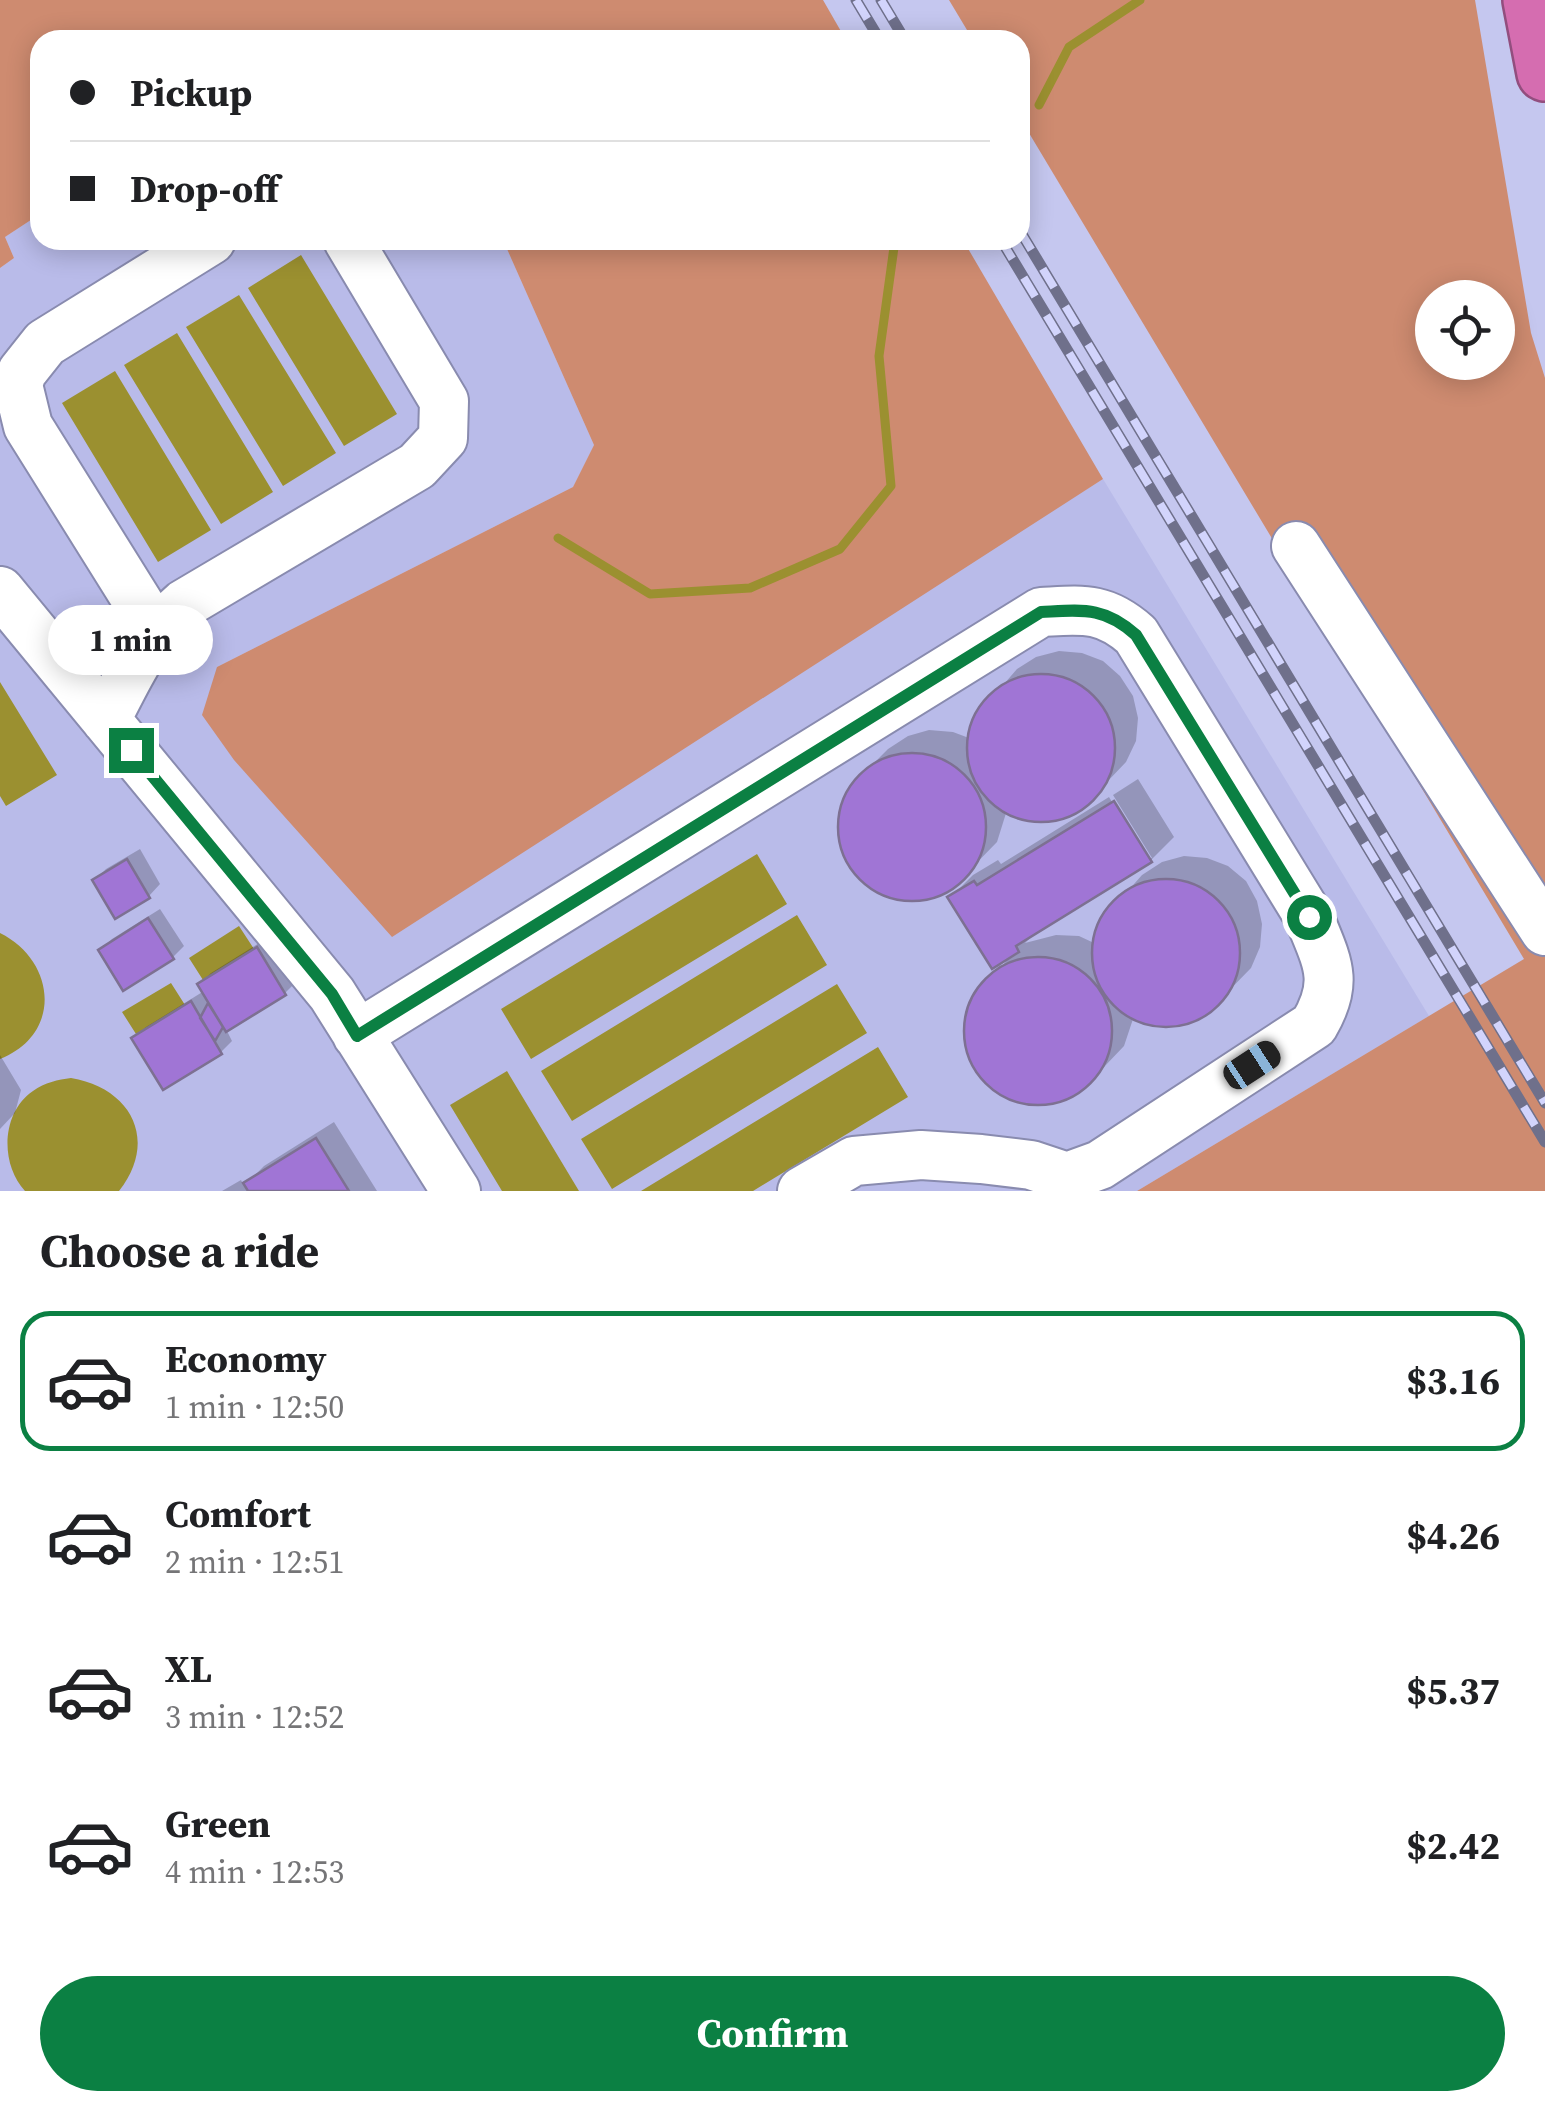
<!DOCTYPE html>
<meta charset="utf-8">
<style>
:root{--surface:#fff;--page:#f2f2f2;--text:#202124;--muted:#757577;--line:#e0e0e0;--accent:#0b8043}
body{margin:0;font-family:"Source Serif 4",serif;background:var(--page);color:var(--text);height:100vh;display:flex;flex-direction:column;font-size:38px;white-space:nowrap}
*{box-sizing:border-box;margin:0}
p{font-size:32px;color:var(--muted)}
.icon{flex:none;width:55px;height:55px;fill:none;stroke:currentColor;stroke-width:2;stroke-linecap:round;stroke-linejoin:round}
.map{position:relative;height:1191px;overflow:hidden}
.drawer{display:flex;flex-direction:column;background:var(--surface);flex:1}
.drawer>*{flex:none}
.hud{position:absolute;left:30px;top:30px;width:1000px;height:220px;border-radius:30px;box-shadow:0 5px 25px #0003;display:grid;align-content:center;height:220px;padding:0 40px;background:var(--surface)}
.tools{position:absolute;left:1415px;top:280px;display:grid;gap:20px}
.tools a{display:grid;place-items:center;width:100px;height:100px;border-radius:50%;background:var(--surface);box-shadow:0 5px 25px #0003;font-size:50px}
.end{position:absolute;width:45px;height:45px;margin:-22px;border:12px solid #0b8043;background:#fff;box-shadow:0 0 0 5px #fff}
.from{border-radius:50%}
.bubble{position:absolute;height:70px;border-radius:35px;background:var(--surface);box-shadow:0 5px 25px #0003;font-size:32px;font-weight:700;line-height:70px;text-align:center}
.car{position:absolute;width:30px;height:60px;margin:-30px -15px;border-radius:12px;box-shadow:0 0 8px 2px #0007;background:linear-gradient(#222 24%,#8ab4d8 0 40%,#222 0 76%,#8ab4d8 0 86%,#222 0)}
.hud b{display:flex;align-items:center;gap:35px;height:95px;font-size:38px}
.hud b+b{border-top:2px solid var(--line)}
.hud i{width:25px;height:25px;background:var(--text)}
ul{padding:0;list-style:none}
li{display:flex;align-items:center;gap:30px;height:140px;margin:0 20px 15px;padding:0 20px;border:5px solid transparent;border-radius:30px}
li div{flex:1}
li b{display:block;font-size:38px}
li em{font-style:normal;font-weight:700}
li.active{border-color:var(--accent)}
li>.icon{width:90px;height:90px;stroke-width:1.5}
h2{padding:0 40px;font-size:45px;line-height:120px}
.button{display:flex;gap:20px;margin-top:auto;padding:20px 40px}
.button a{flex:1;height:115px;border-radius:60px;background:var(--accent);color:#fff;font-size:40px;font-weight:700;line-height:115px;text-align:center}
.map>svg:first-child{display:block}
</style>
<div class="map">
<svg width="1545" height="1191" viewBox="0 0 1545 1191">
<rect width="100%" height="100%" fill="#c5c7ef"/>
<path fill="#b9bbe9" d="M308,31L368,38L369,40H295Z
M40,214V240H503L594,445L573,487L217,667L980,556L1103,479L1429,1016L1137,1191H0V268L14,258L5,237Z"/>
<path fill="#ce8b70" fill-rule="evenodd" d="M0,0H823L846,40H370L308,31L295,40H40V214L5,237L14,258L0,268Z
M949,0H1475L1531,333L1545,378V1191H1137L1524,959L1020,118V40H973ZM1432,298H1498V362H1432Z
M503,240H963L1103,479L392,937L234,760L202,715L217,667L573,487L594,445Z"/>
<path fill="#9b9030" d="M301,255L397,414L344,446L248,288Z
M239,295L336,453L283,486L186,327Z
M177,333L273,492L221,524L124,365Z
M115,371L211,530L158,562L62,403Z
M0,682L57,775L6,806L0,796Z
M757,854L787,904L531,1059L501,1009Z
M797,915L827,965L572,1121L541,1071Z
M239,926L254,949L203,980L189,958Z
M0,933C56,961 63,1034 0,1059Z
M171,983L185,1005L136,1034L122,1012Z
M837,984L867,1033L612,1189L581,1139Z
M878,1047L908,1097L753,1191H641Z
M507,1071L579,1191H502L450,1105Z
M71,1078C131,1088 159,1140 119,1191H25C0,1164 1,1113 33,1091C45,1082 58,1080 71,1078Z"/>
<path fill="#0003" d="M1059,651L1082,653L1103,661L1120,676L1133,696L1138,718L1136,741L1126,762L1086,804L1065,816L1041,820L1017,815L1007,810L997,842L957,883L936,895L911,899L887,895L866,882L850,864L841,840V816L849,793L864,773L888,749L908,736L929,730L953,732L969,738L978,714L1017,669L1036,657Z
M1138,779L1174,837L1151,860L1039,929L1025,943L1056,935L1079,936L1094,943L1103,919L1142,875L1162,862L1184,856L1207,858L1228,866L1246,881L1257,901L1262,924L1260,947L1251,968L1211,1009L1189,1021L1165,1025L1134,1016L1124,1046L1084,1088L1062,1099L1038,1103L1014,1099L993,1086L976,1068L968,1045L967,1021L975,997L1009,958L950,898L973,875L998,860L1001,864L1109,797L1146,858H1152L1113,795Z
M140,849L160,884L149,896L116,915L95,880L106,869Z
M160,909L184,946L173,957L101,950L112,939Z
M269,937L296,982L285,993L226,1029L232,1041L221,1052L164,1087L134,1038L146,1027L204,991L200,984L211,973Z
M0,1055L21,1090L15,1113L0,1129Z
M334,1122L377,1191H222L241,1180L244,1186L264,1166Z"/>
<g fill="none" stroke-linecap="round" stroke-linejoin="round">
<path stroke="#9b9030" stroke-width="9" d="M1039,105L1069,47L1140,0
M558,538L650,594L750,588L840,549L891,486L879,356L895,240"/>
</g>
<path fill="#a075d5" stroke="#7d7092" stroke-width="2.5" d="M967 748a74 74 0 1 1 148 0a74 74 0 1 1-148 0Z
M838 827a74 74 0 1 1 148 0a74 74 0 1 1-148 0Z
M1114,801L1152,862L1016,946L1019,952L992,969L947,897L974,881L977,885Z
M127,859L150,898L115,919L92,880Z
M1092 953a74 74 0 1 1 148 0a74 74 0 1 1-148 0Z
M148,918L174,959L123,991L98,950Z
M257,947L286,995L226,1032L197,984Z
M964 1031a74 74 0 1 1 148 0a74 74 0 1 1-148 0Z
M191,1001L222,1054L163,1090L131,1038Z
M208,1003L223,1027L215,1041L200,1018Z
M316,1138L349,1191H248L243,1183Z"/>
<g fill="none" stroke-linecap="round" stroke-linejoin="round">
<defs>
<path id="minor" d="M1296,546L1545,931
M0,591L332,994L456,1191
M156,631L28,426L18,385L22,372L45,343L211,240
M106,720C128,677 146,636 184,604L417,466L443,438L444,401L348,240
M357,1035L1041,612C1082,610 1103,606 1136,635L1309,917C1327,962 1340,981 1314,1025L1100,1165L1067,1177L1031,1165L981,1159L921,1155L854,1161L802,1191"/>
<path id="highway" d="M1531,0L1545,73"/>
</defs>
<use href="#minor" stroke="#898baf" stroke-width="52"/>
<use href="#highway" stroke="#924e7e" stroke-width="60"/>
<use href="#minor" stroke="#fff" stroke-width="48"/>
<use href="#highway" stroke="#d56db0" stroke-width="55"/>
<defs>
<path id="rail" d="M856,0L880,40
M881,0L905,40
M1020,231L1545,1103
M1001,240L1545,1142"/>
</defs>
<use href="#rail" stroke="#6f708b" stroke-width="11"/>
<use href="#rail" stroke="#d2d4fc" stroke-width="8" stroke-dasharray="22" stroke-linecap="butt"/>
</g>
<g fill="none" stroke-linecap="round" stroke-linejoin="round">
<path stroke="#0b8043" stroke-width="12" d="M131,750L332,994L357,1036L1041,612C1082,610 1104,606 1136,635L1309,917"/>
</g>
</svg>
<div class="tools">
<a><svg class="icon" aria-label="locate" viewBox="0 0 24 24"><circle cx="12" cy="12" r="6"/><path d="M12 2v4M12 18v4M2 12h4M18 12h4"/></svg></a>
</div>
<i class="end from" style="left:1309px;top:917px"></i>
<i class="end" style="left:131px;top:750px"></i>
<div class="bubble" style="left:48px;top:605px;width:165px">1 min</div>
<i class="car" style="left:1252px;top:1065px;rotate:57deg"></i>
<div class="hud">
<b><i class="from"></i>Pickup</b>
<b><i></i>Drop-off</b>
</div>
</div>
<section class="drawer">
<h2>Choose a ride</h2>
<ul>
<li class="active"><svg class="icon" aria-label="car" viewBox="0 0 24 24"><path d="M5 17H2v-5l4-1 3-4h7l3 4 3 1v5h-3M9 17h6M6 11h13"/><circle cx="7" cy="17" r="2"/><circle cx="17" cy="17" r="2"/></svg><div><b>Economy</b><p>1 min · 12:50</p></div><em>$3.16</em></li>
<li><svg class="icon" aria-label="car" viewBox="0 0 24 24"><path d="M5 17H2v-5l4-1 3-4h7l3 4 3 1v5h-3M9 17h6M6 11h13"/><circle cx="7" cy="17" r="2"/><circle cx="17" cy="17" r="2"/></svg><div><b>Comfort</b><p>2 min · 12:51</p></div><em>$4.26</em></li>
<li><svg class="icon" aria-label="car" viewBox="0 0 24 24"><path d="M5 17H2v-5l4-1 3-4h7l3 4 3 1v5h-3M9 17h6M6 11h13"/><circle cx="7" cy="17" r="2"/><circle cx="17" cy="17" r="2"/></svg><div><b>XL</b><p>3 min · 12:52</p></div><em>$5.37</em></li>
<li><svg class="icon" aria-label="car" viewBox="0 0 24 24"><path d="M5 17H2v-5l4-1 3-4h7l3 4 3 1v5h-3M9 17h6M6 11h13"/><circle cx="7" cy="17" r="2"/><circle cx="17" cy="17" r="2"/></svg><div><b>Green</b><p>4 min · 12:53</p></div><em>$2.42</em></li>
</ul>
<div class="button"><a>Confirm</a></div>
</section>
